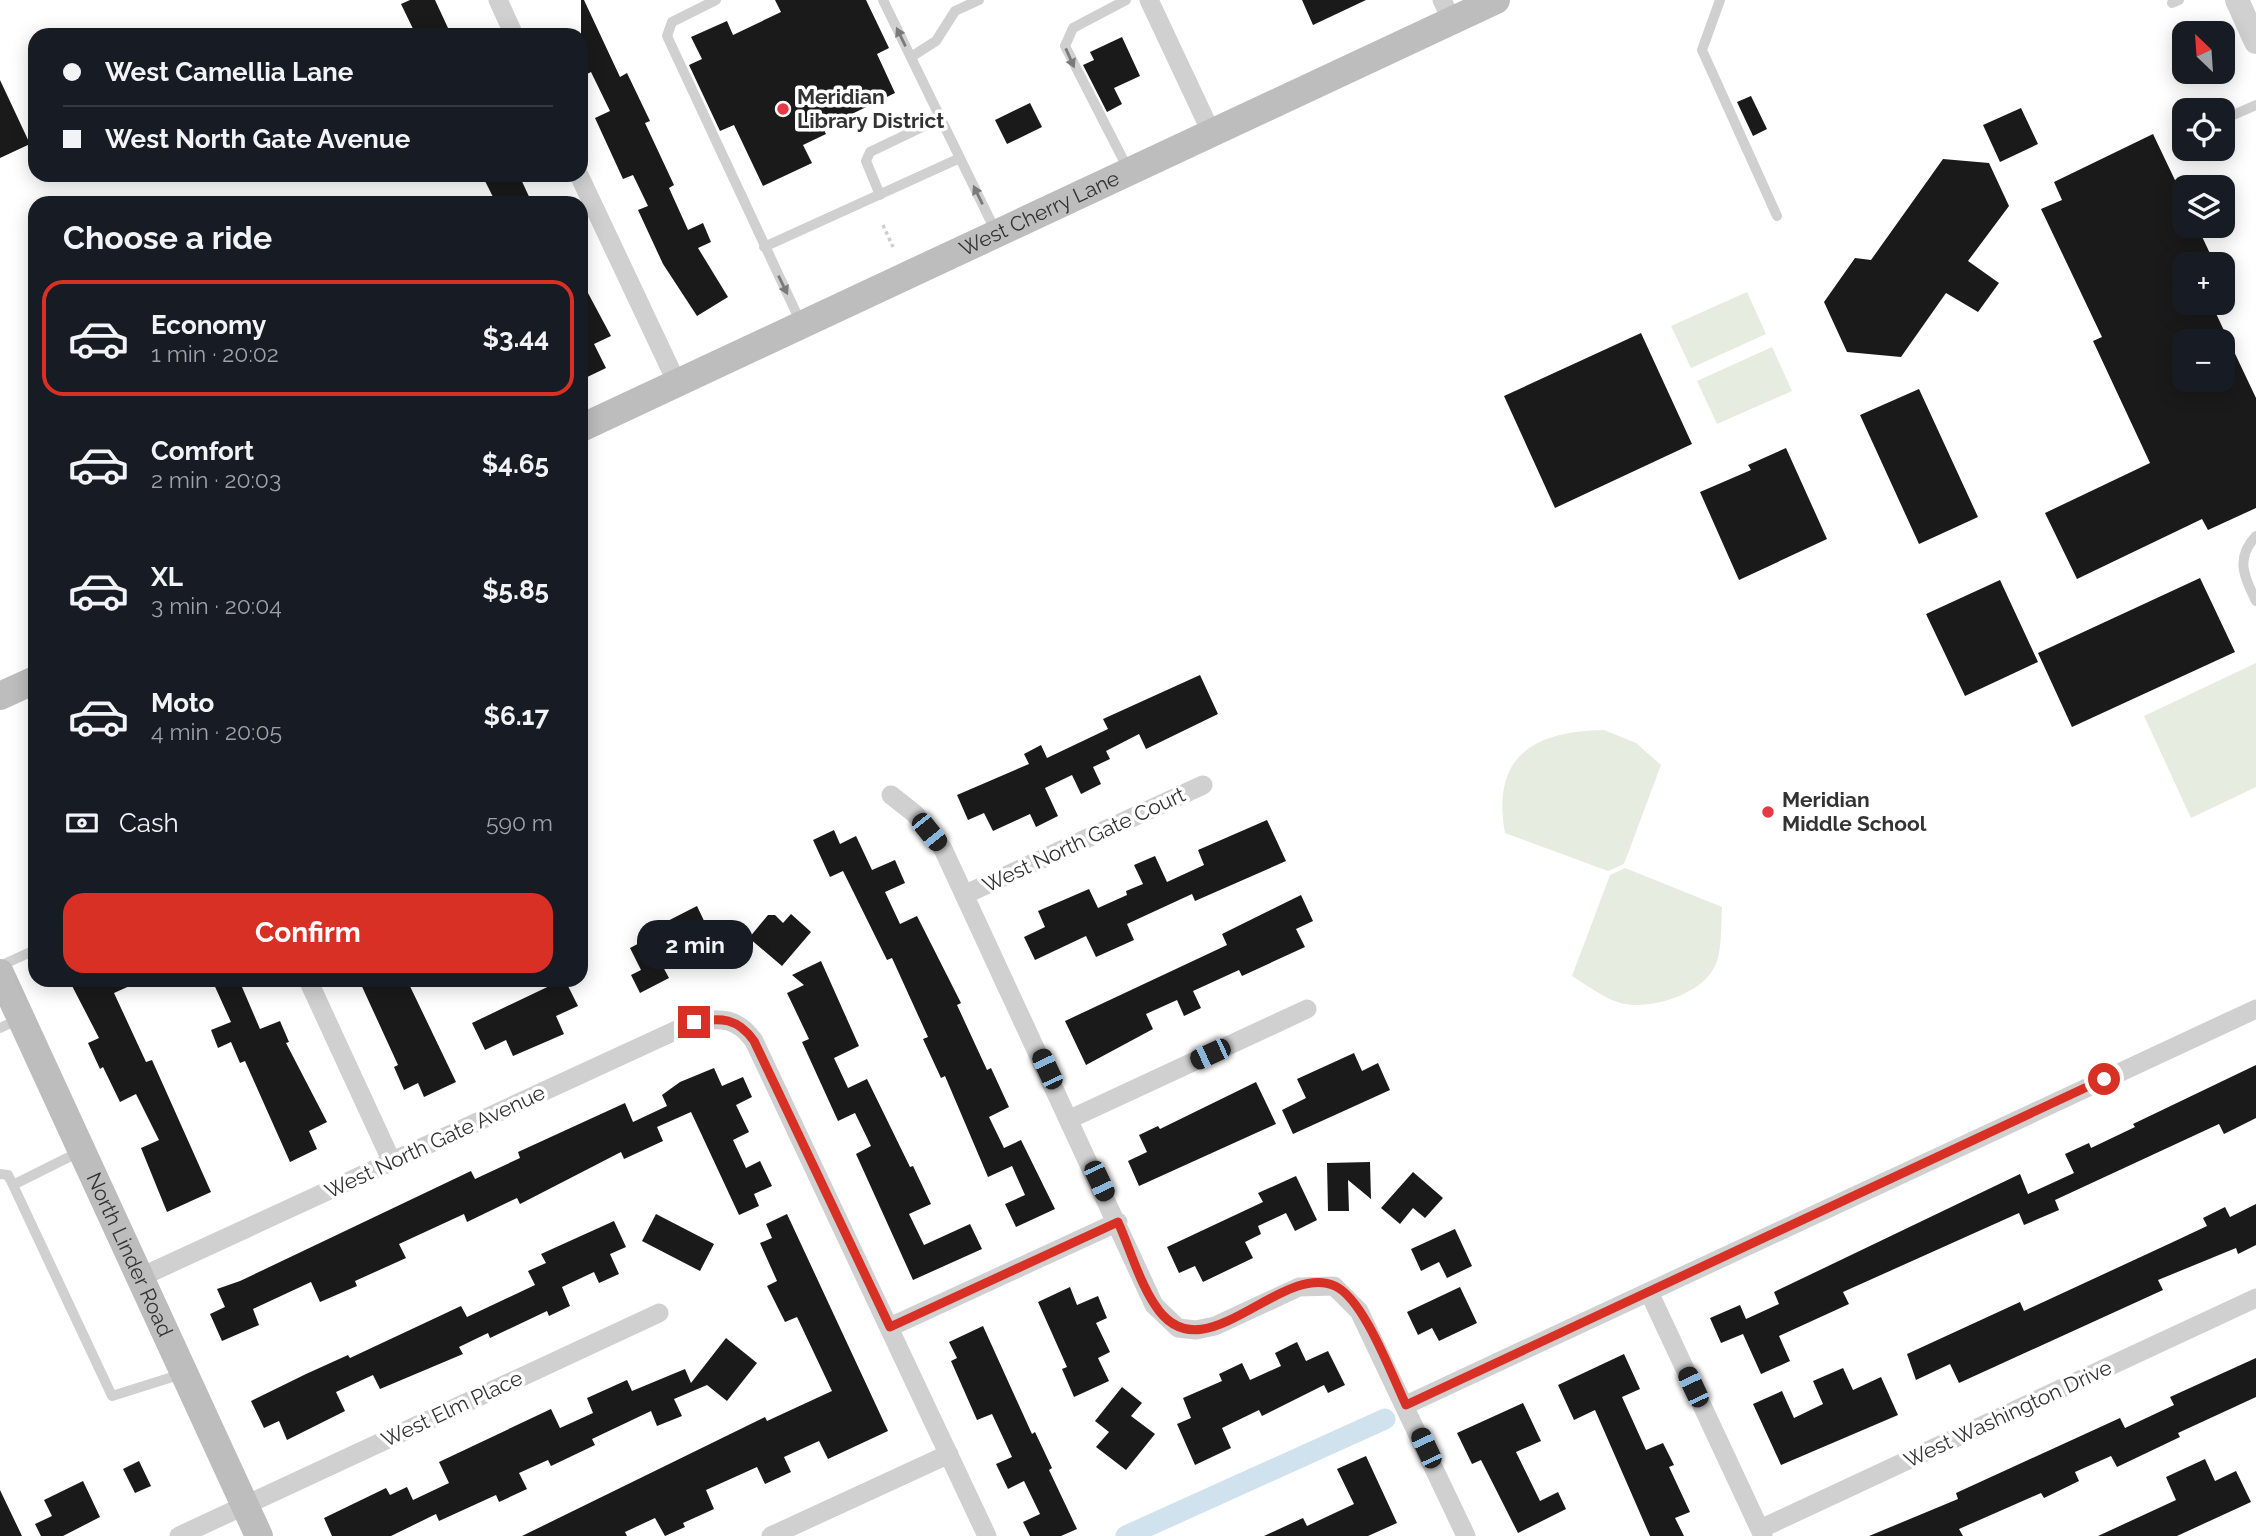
<!DOCTYPE html>
<meta charset="utf-8">
<style>
:root{--surface:#171b24;--page:#20242c;--text:#f1f3f6;--muted:#9ea1a6;--line:#363941;--accent:#d93025}
body{margin:0;font-family:Raleway,sans-serif;background:var(--page);color:var(--text);height:100vh;display:flex;flex-direction:column;font-size:26px;white-space:nowrap}
*{box-sizing:border-box;margin:0}
p{font-size:23px;color:var(--muted)}
.icon{flex:none;width:38px;height:38px;fill:none;stroke:currentColor;stroke-width:2;stroke-linecap:round;stroke-linejoin:round}
.map{position:relative;flex:1;overflow:hidden}
.sheet{position:absolute;left:28px;top:196px;width:560px;height:791px;display:flex;flex-direction:column;background:var(--surface);border-radius:21px;box-shadow:0 4px 18px #0003}
.sheet>*{flex:none}
.hud{position:absolute;left:28px;top:28px;width:560px;height:154px;border-radius:21px;box-shadow:0 4px 18px #0003;display:grid;align-content:center;height:154px;padding:0 35px;background:var(--surface)}
.needle{width:46px;rotate:335deg}
.buttons{position:absolute;left:2172px;top:21px;display:grid;gap:14px}
.buttons a{display:grid;place-items:center;width:63px;height:63px;border-radius:14px;background:var(--surface);box-shadow:0 4px 18px #0003;font-size:35px}
.end{position:absolute;width:32px;height:32px;margin:-16px;border:9px solid #d93025;background:#fff;box-shadow:0 0 0 4px #fff}
.from{border-radius:50%}
.bubble{position:absolute;height:49px;border-radius:21px;background:var(--surface);box-shadow:0 4px 18px #0003;font-size:23px;font-weight:700;line-height:49px;text-align:center}
.car{position:absolute;width:21px;height:42px;margin:-21px -10px;border-radius:9px;box-shadow:0 0 5px 2px #0007;background:linear-gradient(#222 24%,#8ab4d8 0 40%,#222 0 76%,#8ab4d8 0 86%,#222 0)}
.hud b{display:flex;align-items:center;gap:24px;height:66px;font-size:26px}
.hud b+b{border-top:2px solid var(--line)}
.hud i{width:18px;height:18px;background:var(--text)}
ul{padding:0;list-style:none}
li{display:flex;align-items:center;gap:21px;height:116px;margin:0 14px 10px;padding:0 21px;border:4px solid transparent;border-radius:21px}
li div{flex:1}
li b{display:block;font-size:26px}
li em{font-style:normal;font-weight:700}
li.active{border-color:var(--accent)}
li>.icon{width:63px;height:63px;stroke-width:1.5}
h2{padding:0 35px;font-size:32px;line-height:84px}
.pay{display:flex;align-items:center;gap:18px;height:77px;padding:0 35px;font-size:26px}
.pay p{margin-inline-start:auto}
.primary-button{display:flex;gap:14px;margin-top:auto;padding:14px 35px}
.primary-button a{flex:1;height:80px;border-radius:21px;background:var(--accent);color:#fff;font-size:28px;font-weight:700;line-height:80px;text-align:center}
.map>svg:first-child{display:block}
</style>
<div class="map">
<svg width="2256" height="1536" viewBox="0 0 2256 1536">
<rect width="100%" height="100%" fill="#fff"/>
<path fill="#e6ecdf" d="M1747,292L1766,334L1691,368L1671,326Z
M1772,347L1792,391L1717,424L1697,381Z
M2256,663V787L2191,818L2144,716Z
M1604,730L1636,743L1661,765L1624,864L1608,871L1505,833C1491,756 1534,731 1604,730Z
M1625,868L1722,907C1721,925 1722,944 1717,961C1707,993 1654,1009 1625,1004C1607,1001 1587,985 1572,976L1610,875Z"/>
<g fill="none" stroke-linecap="round" stroke-linejoin="round">
<path stroke="#cfe2ee" stroke-width="21" d="M1126,1536L1385,1419"/>
</g>
<path fill="#1a1a1a" fill-rule="evenodd" d="M410,0H435L448,28L433,35H416L401,4Z
M581,0H584L620,77L627,73L650,121L645,123L674,185L669,188L688,230L703,223L711,242L698,248L728,297L697,316L663,264L638,210L648,206L633,175L623,179L595,118L610,111L591,72L581,77Z
M775,0H866L889,48L877,54L895,93L823,128L826,134L803,145L812,163L763,186L734,125L720,131L689,65L702,59L691,37L727,21L733,35L781,12Z
M1302,0H1366L1313,25Z
M1122,37L1140,76L1114,88L1122,104L1107,112L1083,65L1094,60L1090,52Z
M0,80L30,144L0,158Z
M1751,96L1767,129L1753,136L1737,102Z
M1030,103L1042,127L1007,144L995,120Z
M2021,108L2038,144L2000,162L1983,125Z
M2153,134L2184,199V226H2197L2215,264H2184V303H2211L2256,398V508L2208,530L2202,519L2077,579L2045,513L2150,463L2093,341L2102,337L2041,209L2062,200L2054,182ZM2184,341H2222V380H2184Z
M1943,159L1989,163L2009,206L1968,261L1999,283L1978,312L1946,293L1901,357L1847,352L1824,302L1855,258L1871,260Z
M482,175H519L532,203H496Z
M581,280L611,336L594,344L606,368L581,380Z
M1641,333L1692,444L1555,508L1504,396Z
M1919,389L1978,517L1919,544L1860,415Z
M1786,448L1827,539L1739,580L1700,492L1751,470L1748,465Z
M2200,578L2235,652L2072,727L2038,653Z
M2000,580L2038,662L1965,696L1926,614Z
M1200,675L1218,714L1146,749L1139,734L1106,751L1110,759L1093,767L1101,784L1081,794L1072,775L1045,788L1058,816L1036,827L1030,814L993,831L984,813L968,820L957,795L1029,764L1024,754L1041,745L1047,758L1108,729L1103,719Z
M1267,820L1286,861L1195,901L1192,894L1127,924L1134,940L1096,957L1086,936L1035,960L1024,937L1045,927L1038,911L1089,889L1098,908L1127,895L1126,891L1143,884L1134,865L1155,856L1167,882L1204,865L1198,850Z
M834,830L840,844L856,836L872,870L895,860L905,883L885,892L900,924L917,916L961,1003L957,1005L987,1070L991,1068L1009,1107L989,1117L1004,1148L1021,1140L1055,1209L1016,1227L1005,1204L1025,1195L1012,1166L988,1177L945,1076L941,1078L923,1039L928,1037L892,958L887,960L843,871L830,877L813,840Z
M1301,895L1313,921L1296,929L1305,947L1242,976L1239,970L1193,991L1201,1008L1184,1016L1177,1000L1146,1014L1153,1029L1086,1065L1065,1021L1227,945L1222,934Z
M697,906L716,946L698,955L695,949L662,965L669,978L640,993L631,975L641,970L630,948L651,937L648,931Z
M791,914L811,932L782,966L749,938L768,915H775L783,923Z
M821,961L859,1046L834,1058L848,1088L867,1079L910,1167L913,1166L931,1204L909,1214L924,1245L970,1224L982,1249L913,1280L856,1154L871,1146L855,1113L838,1121L802,1042L809,1039L787,993L804,985L792,975Z
M69,980H143L114,993L146,1062L152,1060L211,1192L167,1212L141,1148L159,1140L136,1094L120,1102L103,1067L100,1069L88,1043L99,1038Z
M212,980H239L260,1029L280,1021L289,1042L286,1043L327,1122L309,1131L317,1149L290,1162L245,1061L240,1063L231,1042L218,1048L211,1030L231,1022Z
M359,980H407L456,1082L424,1097L418,1083L404,1090L394,1067L398,1065Z
M562,980H565L578,1006L556,1016L564,1034L513,1056L506,1040L485,1050L472,1023Z
M1354,1053L1362,1071L1378,1063L1390,1090L1293,1134L1282,1110L1306,1098L1297,1079Z
M2256,1065V1118L2224,1134L2219,1124L2055,1200L2059,1210L2024,1225L2019,1213L1843,1292L1849,1304L1779,1336L1790,1361L1761,1374L1743,1334L1721,1343L1710,1318L1740,1305L1746,1319L1779,1304L1774,1292L2020,1174L2028,1194L2074,1173L2065,1154L2089,1143L2091,1148L2135,1127L2133,1124Z
M714,1068L722,1086L743,1077L752,1097L736,1105L749,1132L733,1140L746,1168L760,1161L772,1186L754,1194L759,1206L739,1215L691,1112L657,1127L663,1141L624,1159L621,1152L520,1204L517,1198L467,1222L464,1214L399,1244L406,1258L355,1281L357,1286L320,1302L311,1282L253,1309L259,1325L222,1341L210,1314L225,1307L217,1289L240,1281L471,1171L475,1179L520,1158L518,1152L625,1103L633,1122L667,1106L662,1095L680,1082Z
M1256,1082L1276,1124L1139,1186L1128,1161L1147,1152L1139,1135L1158,1126L1160,1129Z
M1370,1162L1371,1199L1348,1180L1349,1211H1328L1327,1163Z
M1413,1172L1443,1198L1425,1218L1413,1208L1400,1224L1381,1208Z
M1296,1176L1317,1220L1295,1231L1286,1213L1258,1226L1261,1234L1245,1242L1253,1258L1203,1282L1195,1266L1179,1273L1167,1247L1263,1202L1258,1193Z
M2256,1204V1245L2238,1254L2236,1248L2158,1280L2163,1290L1959,1383L1950,1364L1916,1380L1907,1354L2020,1302L2024,1311L2173,1242L2207,1226L2203,1218L2225,1207L2230,1217Z
M656,1214L714,1244L700,1271L642,1241Z
M787,1214L888,1431L828,1459L819,1441L784,1457L791,1472L765,1484L757,1467L706,1490L714,1509L683,1523L685,1527L665,1536L655,1518L625,1532L627,1536H522L765,1417L767,1421L832,1391L797,1317L785,1322L767,1286L777,1281L760,1243L772,1238L766,1224Z
M614,1221L626,1247L610,1254L619,1274L599,1283L594,1272L562,1287L570,1306L549,1316L547,1311L490,1338L488,1333L459,1347L463,1354L380,1389L373,1375L336,1392L345,1411L287,1440L279,1421L264,1428L251,1401L306,1374L348,1355L350,1358L461,1306L467,1317L535,1285L528,1271L546,1263L541,1254Z
M1455,1229L1472,1266L1447,1278L1439,1262L1421,1271L1411,1249Z
M1070,1287L1077,1305L1098,1296L1107,1318L1096,1323L1110,1352L1098,1358L1109,1381L1074,1397L1062,1369L1067,1367L1038,1302Z
M1460,1287L1477,1323L1439,1341L1432,1328L1418,1335L1407,1312Z
M983,1326L1032,1434L1035,1432L1052,1468L1049,1470L1077,1529L1061,1536H1030L1023,1522L1040,1514L1024,1481L1008,1489L996,1464L1012,1457L992,1414L977,1420L951,1361L957,1358L949,1342Z
M726,1338L757,1363L727,1401L707,1385L674,1399L682,1416L657,1426L651,1411L592,1439L595,1445L551,1466L548,1460L519,1473L527,1489L499,1502L496,1495L439,1521L436,1514L391,1536H332L324,1518L386,1488L390,1495L407,1487L413,1500L449,1483L439,1462L551,1409L560,1428L593,1413L587,1398L627,1380L632,1391L685,1369L691,1383Z
M1297,1342L1306,1361L1328,1351L1345,1385L1328,1393L1324,1385L1262,1416L1259,1410L1222,1428L1231,1448L1195,1465L1177,1424L1191,1418L1183,1398L1222,1381L1219,1374L1242,1363L1250,1380L1281,1366L1275,1353Z
M1624,1354L1640,1389L1622,1397L1646,1450L1663,1443L1674,1465L1669,1467L1690,1512L1675,1518L1684,1536H1650L1595,1410L1574,1420L1558,1385Z
M2256,1358V1397L2178,1433L2180,1437L2117,1467L2111,1456L2075,1472L2079,1481L2044,1498L2041,1493L1959,1529L1963,1536H1869L1958,1499L1956,1493L2120,1418L2125,1428L2174,1405L2170,1397Z
M1843,1368L1853,1390L1881,1377L1898,1415L1781,1465L1753,1404L1782,1391L1794,1418L1823,1404L1813,1381Z
M1122,1387L1142,1403L1131,1416L1155,1434L1126,1470L1096,1447L1109,1432L1095,1421Z
M1523,1403L1541,1441L1516,1452L1540,1501L1558,1492L1566,1509L1518,1533L1481,1460L1472,1464L1457,1433Z
M1366,1456L1397,1523L1368,1536H1264L1303,1518L1307,1526L1354,1504L1337,1469Z
M2205,1459L2215,1481L2236,1471L2251,1502L2177,1536H2098L2176,1500L2166,1477Z
M139,1461L151,1486L135,1493L123,1469Z
M83,1481L100,1517L63,1536H41L35,1524L52,1516L44,1500Z
M0,1490L22,1536H0Z"/>
<g fill="none" stroke-linecap="round" stroke-linejoin="round">
<path stroke="#cdcdcd" stroke-width="3.5" stroke-dasharray="3.5 3.5" stroke-linecap="butt" d="M883,225L893,247"/>
<path stroke="#d0d0d0" stroke-width="10" d="M716,0L672,22L667,36L801,323
M883,0L996,232
M1126,0L1073,28L1065,46L1129,171
M1720,0L1702,50L1777,216
M2172,3L2179,0
M911,57L936,41L955,11L979,0
M2224,119L2256,105
M880,195L866,161L870,152L941,118
M764,247L960,158
M2256,536C2235,558 2244,577 2256,601
M35,820V833
M0,966L35,950
M0,1028L19,1019
M0,1174L8,1175L13,1185L112,1396L182,1374
M13,1185L79,1152"/>
<path stroke="#d0d0d0" stroke-width="19" d="M498,0L514,35
M1149,0L1211,132
M1442,0L1452,21
M579,175L677,383
M891,795L915,814L943,849L1154,1305L1178,1328L1196,1330L1215,1326L1299,1287L1334,1286L1359,1311L1466,1536
M966,894L1203,785
M308,980L392,1162
M1070,1119L1307,1009
M141,1277L694,1022C721,1017 738,1018 754,1041L987,1536
M1649,1292L1763,1536
M890,1327L1118,1222
M1406,1405L2256,1009
M1760,1529L2256,1298
M179,1536L659,1313
M771,1536L949,1454"/>
<path stroke="#d0d0d0" stroke-width="24" d="M2237,0L2256,42"/>
<g stroke="#bdbdbd" stroke-width="28">
<path id="s1" d="M581,428L1496,0"/>
<path d="M0,696L35,680"/>
<path id="s2" d="M0,973L259,1536"/>
</g>
</g>
<defs><path id="oneway-solid" d="M-6-.8H1V-3.2L6.5 0L1 3.2V.8H-6Z" transform="scale(1.75)"/></defs>
<g fill="#7a7a7a">
<use href="#oneway-solid" transform="translate(901 37) rotate(-116)"/>
<use href="#oneway-solid" transform="translate(1070 58) rotate(66)"/>
<use href="#oneway-solid" transform="translate(978 195) rotate(-116)"/>
<use href="#oneway-solid" transform="translate(783 285) rotate(64)"/>
</g>
<g fill="none" stroke-linecap="round" stroke-linejoin="round">
<path stroke="#d93025" stroke-width="9" d="M694,1022C721,1017 738,1018 754,1041L890,1327L1118,1222C1130,1249 1139,1281 1155,1305C1202,1379 1280,1261 1335,1286C1364,1299 1392,1376 1406,1405L2104,1079"/>
</g>
<g fill="#e63946" stroke="#fff" stroke-width="2.5">
<circle cx="783" cy="109" r="7"/>
<circle cx="1768" cy="812" r="7"/>
</g>
<g text-anchor="middle" stroke-width="7" stroke-linejoin="round" paint-order="stroke">
<g font-size="21" font-weight="bold" fill="#333" stroke="#fff" text-anchor="start">
<text x="797" y="104">Meridian<tspan x="797" dy="24">Library District</tspan></text>
<text x="1782" y="807">Meridian<tspan x="1782" dy="24">Middle School</tspan></text>
</g>
<g font-size="21" fill="#333" stroke="#fff">
<text dy="7" stroke="none"><textPath href="#s1" startOffset="506">West Cherry Lane</textPath></text>
<text transform="translate(1084 840) rotate(-25)" y="7">West North Gate Court</text>
<text transform="translate(435 1142) rotate(-25)" y="7">West North Gate Avenue</text>
<text dy="7" stroke="none"><textPath href="#s2" startOffset="310">North Linder Road</textPath></text>
<text transform="translate(452 1409) rotate(-25)" y="7">West Elm Place</text>
<text transform="translate(2008 1414) rotate(-25)" y="7">West Washington Drive</text>
</g>
</g>
</svg>
<div class="buttons">
<a><svg class="needle" viewBox="-14 -14 28 28"><path d="M0-13l5 13h-10z" fill="#e53935"/><path d="M0 13l5-13h-10z" fill="#9ea1a6"/></svg></a>
<a><svg class="icon" aria-label="locate" viewBox="0 0 24 24"><circle cx="12" cy="12" r="6"/><path d="M12 2v4M12 18v4M2 12h4M18 12h4"/></svg></a>
<a><svg class="icon" aria-label="layers" viewBox="0 0 24 24"><path d="M12 4l9 5-9 5-9-5zM3 14l9 5 9-5"/></svg></a>
<a>+</a>
<a>−</a>
</div>
<i class="end from" style="left:2104px;top:1079px"></i>
<i class="end" style="left:694px;top:1022px"></i>
<div class="bubble" style="left:637px;top:920px;width:116px">2 min</div>
<i class="car" style="left:929px;top:832px;rotate:141deg"></i>
<i class="car" style="left:1210px;top:1054px;rotate:245deg"></i>
<i class="car" style="left:1047px;top:1069px;rotate:335deg"></i>
<i class="car" style="left:1099px;top:1181px;rotate:155deg"></i>
<i class="car" style="left:1693px;top:1387px;rotate:335deg"></i>
<i class="car" style="left:1426px;top:1448px;rotate:335deg"></i>
<div class="hud">
<b><i class="from"></i>West Camellia Lane</b>
<b><i></i>West North Gate Avenue</b>
</div>
<section class="sheet">
<h2>Choose a ride</h2>
<ul>
<li class="active"><svg class="icon" aria-label="car" viewBox="0 0 24 24"><path d="M5 17H2v-5l4-1 3-4h7l3 4 3 1v5h-3M9 17h6M6 11h13"/><circle cx="7" cy="17" r="2"/><circle cx="17" cy="17" r="2"/></svg><div><b>Economy</b><p>1 min · 20:02</p></div><em>$3.44</em></li>
<li><svg class="icon" aria-label="car" viewBox="0 0 24 24"><path d="M5 17H2v-5l4-1 3-4h7l3 4 3 1v5h-3M9 17h6M6 11h13"/><circle cx="7" cy="17" r="2"/><circle cx="17" cy="17" r="2"/></svg><div><b>Comfort</b><p>2 min · 20:03</p></div><em>$4.65</em></li>
<li><svg class="icon" aria-label="car" viewBox="0 0 24 24"><path d="M5 17H2v-5l4-1 3-4h7l3 4 3 1v5h-3M9 17h6M6 11h13"/><circle cx="7" cy="17" r="2"/><circle cx="17" cy="17" r="2"/></svg><div><b>XL</b><p>3 min · 20:04</p></div><em>$5.85</em></li>
<li><svg class="icon" aria-label="car" viewBox="0 0 24 24"><path d="M5 17H2v-5l4-1 3-4h7l3 4 3 1v5h-3M9 17h6M6 11h13"/><circle cx="7" cy="17" r="2"/><circle cx="17" cy="17" r="2"/></svg><div><b>Moto</b><p>4 min · 20:05</p></div><em>$6.17</em></li>
</ul>
<div class="pay"><svg class="icon" aria-label="cash" viewBox="0 0 24 24"><path d="M3 7h18v10H3z"/><circle cx="12" cy="12" r="2"/></svg>Cash<p>590 m</p></div>
<div class="primary-button"><a>Confirm</a></div>
</section>
</div>
